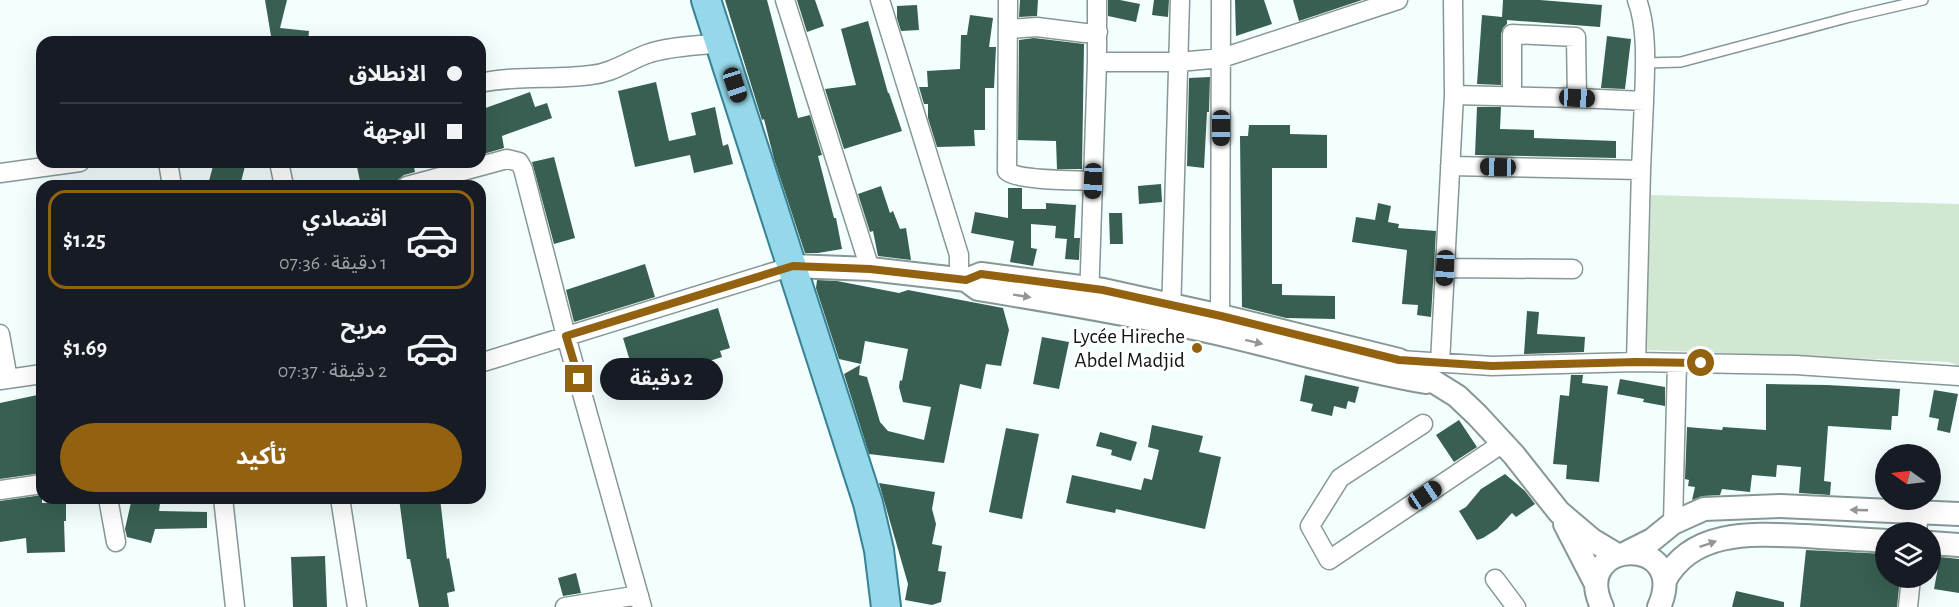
<!DOCTYPE html>
<html lang="ar">
<meta charset="utf-8">
<style>
:root{--surface:#171b24;--page:#242831;--text:#f1f3f6;--muted:#9ea1a6;--line:#363941;--accent:#926210}
body{margin:0;font-family:"Alegreya Sans","Noto Sans Arabic",sans-serif;background:var(--page);color:var(--text);direction:rtl;height:100vh;display:flex;flex-direction:column;font-size:22px;white-space:nowrap}
*{box-sizing:border-box;margin:0}
p{font-size:20px;color:var(--muted)}
.icon{flex:none;width:33px;height:33px;fill:none;stroke:currentColor;stroke-width:2;stroke-linecap:round;stroke-linejoin:round}
.map{position:relative;flex:1;overflow:hidden;direction:ltr}
.panel{position:absolute;left:36px;top:180px;width:450px;height:324px;display:flex;flex-direction:column;background:var(--surface);border-radius:18px;box-shadow:0 6px 24px #0002;direction:rtl}
.panel>*{flex:none}
.top-card{position:absolute;left:36px;top:36px;width:450px;height:132px;border-radius:18px;box-shadow:0 6px 24px #0002;direction:rtl;display:grid;align-content:center;height:132px;padding:0 24px;background:var(--surface)}
.needle{width:39px;rotate:284deg}
.tools{position:absolute;left:1875px;top:444px;display:grid;gap:12px}
.tools a{display:grid;place-items:center;width:66px;height:66px;border-radius:50%;background:var(--surface);box-shadow:0 6px 24px #0002;font-size:30px}
.end{position:absolute;width:27px;height:27px;margin:-14px;border:8px solid #926210;background:#fff;box-shadow:0 0 0 3px #fff}
.from{border-radius:50%}
.bubble{position:absolute;height:42px;border-radius:21px;background:var(--surface);box-shadow:0 6px 24px #0002;font-size:20px;font-weight:700;line-height:42px;text-align:center;direction:rtl}
.car{position:absolute;width:18px;height:36px;margin:-18px -9px;border-radius:8px;box-shadow:0 0 4px 2px #0007;background:linear-gradient(#222 24%,#8ab4d8 0 40%,#222 0 76%,#8ab4d8 0 86%,#222 0)}
.top-card b{display:flex;align-items:center;gap:21px;height:57px;font-size:22px}
.top-card b+b{border-top:2px solid var(--line)}
.top-card i{width:15px;height:15px;background:var(--text)}
ul{padding:10px 0 0;list-style:none}
li{display:flex;align-items:center;gap:18px;height:99px;margin:0 12px 9px;padding:0 12px;border:3px solid transparent;border-radius:18px}
li div{flex:1}
li b{display:block;font-size:22px}
li em{font-style:normal;font-weight:700}
li.selected{border-color:var(--accent)}
li>.icon{width:54px;height:54px;stroke-width:1.5}
.primary-button{display:flex;gap:12px;margin-top:auto;padding:12px 24px}
.primary-button a{flex:1;height:69px;border-radius:36px;background:var(--accent);color:#fff;font-size:24px;font-weight:700;line-height:69px;text-align:center}
.map>svg:first-child{display:block}
</style>
<div class="map">
<svg width="1959" height="607" viewBox="0 0 1959 607">
<rect width="100%" height="100%" fill="#f3fefe"/>
<path fill="#d1e7d2" d="M1651,195L1959,204V366L1949,362L1646,350Z"/>
<path fill="#385f52" d="M265,0H287L280,28L309,31L308,42H272Z
M725,0H767L798,118L810,115L822,155L818,156L834,218H836L842,249L818,253H805L774,159L764,119L762,120Z
M797,0H815L824,26L807,32Z
M1020,0H1038L1037,16L1019,17Z
M1120,0L1140,4L1136,22L1108,16V0Z
M1154,0H1169L1168,17L1152,15Z
M1235,0H1264L1272,24L1236,36Z
M1293,0H1362L1299,21Z
M1503,0H1540L1602,5L1600,27L1507,20V24L1503,28L1501,34V85L1477,84L1482,15L1502,17Z
M917,5L919,30L901,31L897,18V6Z
M970,15L993,18L989,47H996L994,88H985V130H974L975,146L937,147L928,118V104H924L919,87H928L927,71L960,69L961,35H967Z
M868,21L888,93H889L902,131L844,149L825,89L856,85L841,29Z
M1607,36L1631,39L1625,89L1601,88Z
M1034,38L1084,44L1082,169H1057L1056,141L1018,140L1019,40Z
M1210,77L1209,112H1207L1204,168L1187,166L1189,78Z
M656,82L669,141L696,135L691,113L715,107L723,146L728,144L733,164L694,173L690,155L635,167L618,91Z
M530,92L535,107L547,103L552,118L502,136L504,148L480,155V110Z
M1477,107H1501L1500,129L1534,130V138L1616,141V158L1475,155Z
M1249,125H1290V134L1327,135V168H1272V284H1282V295L1335,296V319L1286,318L1242,307L1240,136H1248Z
M554,157L575,238L554,244L532,162Z
M214,162H246L240,186L209,181Z
M356,162H413L415,172L404,175L398,180L361,186Z
M1161,184L1162,202L1139,204L1138,186Z
M881,186L890,213L893,211L900,229L906,228L911,260L878,256L873,231L870,232L858,194Z
M1008,188H1022V209H1046V203L1076,205L1074,238H1080L1079,260L1065,259L1067,239L1055,238L1056,226L1031,224V248L1037,249L1033,266L1010,262L1014,241L971,233L975,212L1008,218Z
M1378,203L1391,206L1388,222L1399,224L1398,228L1436,231L1431,317L1417,315L1418,305L1402,304L1407,250L1352,242L1356,217L1375,220Z
M1109,213H1122L1123,244H1110Z
M645,264L655,297L574,322L566,290Z
M817,280L837,281L899,293L908,290L1003,308L1009,330L1001,366L986,364L981,389L960,384L944,463L869,454L844,374L860,365L859,375L867,377L880,422L888,431L924,440L931,407L903,402L899,387L900,380L902,381L908,349L865,341L861,364L839,359L816,288Z
M718,308L730,348L720,351L722,357L637,384L623,338Z
M1527,311L1539,312L1537,334L1585,337L1584,352L1524,354Z
M1042,337L1069,342L1059,389L1033,384Z
M1305,375L1359,387L1355,403L1348,401L1346,409L1334,406L1332,416L1311,411L1313,404L1300,401Z
M1571,375H1583L1582,383L1608,386L1599,482L1566,479L1567,465L1553,464L1560,395L1569,396Z
M1620,379L1665,387V406L1643,402L1644,399L1617,394Z
M1766,384L1827,385L1900,389L1898,416H1892L1891,430L1828,426L1824,481L1831,482L1830,495L1799,493L1801,467L1777,465L1776,477L1752,475L1750,492L1722,489L1720,495L1703,496L1692,500L1695,487L1688,486L1689,480L1685,479L1687,427L1722,430L1723,427L1766,430Z
M1934,390L1958,394L1950,433L1937,430L1939,419L1929,417Z
M42,394V473L0,479V403Z
M1459,420L1477,447L1454,462L1436,435Z
M1152,425L1203,436L1199,452L1221,457L1205,529L1116,509L1115,513L1066,503L1072,475L1141,490L1144,478L1152,480L1159,450L1148,447Z
M1006,428L1039,434L1022,519L989,512Z
M1100,432L1137,442L1131,461L1111,455L1112,450L1096,446Z
M1505,474L1525,491L1535,504L1516,517L1512,513L1497,529L1483,538L1477,540L1459,511L1466,507L1481,489Z
M879,483L935,492L932,509L936,524L932,544L942,546L938,571L946,572L941,602L932,605L905,600L908,584Z
M42,495V503L66,502V521H64L65,552L27,553L26,538L0,542V501Z
M132,498H156L155,503L160,504L159,511L207,512V528L155,529L151,543L127,537L125,529Z
M399,498H440L447,559L449,558L455,591L447,593L449,607H419L410,559H407Z
M1806,550L1886,554V578H1900L1897,607H1800Z
M325,556L327,607H293L291,557Z
M1940,557L1959,559V593L1934,589Z
M576,573L581,593L563,596L558,578Z
M1736,591L1784,602V607H1732Z"/>
<g fill="none" stroke-linecap="round" stroke-linejoin="round">
<defs>
<path id="service" d="M1646,63L1681,62L1850,17L1923,0"/>
<path id="minor" d="M785,0L870,269
M880,0L959,255V279
M1008,0L1007,171C1018,181 1076,180 1093,181L1097,62V0
M1637,0C1648,29 1645,70 1644,101
M1008,29L1037,27L1085,33L1098,32
M1097,62H1179L1222,58L1398,0
M480,83C516,75 555,80 591,75C612,73 628,61 647,54C670,46 697,46 721,43
M1454,95L1577,98L1576,37L1512,34V96
M168,162L172,186
M279,162L284,186
M1450,166L1641,170L1644,101L1577,98
M0,173L80,162
M407,186L507,159L519,162L523,169L566,336L642,607
M1445,268L1573,269
M1089,300L1093,181
M1171,316L1180,0
M1220,329L1221,0
M0,334L8,379
M1400,360L1492,366L1636,362L1796,365L1959,376
M1636,362L1641,170
M480,363L793,266
M1440,363L1454,95L1453,0
M0,380L42,374
M1423,424L1340,478L1310,526L1329,560L1503,443
M0,490L42,484
M108,498L116,542
M223,498L235,607
M340,498L357,607
M1673,523L1677,363
M1917,532L1919,512
M1495,579L1516,607
M565,607L639,595
M1908,607L1911,578"/>
<path id="tertiary" d="M793,266L870,269L966,280L978,289C1059,302 1141,316 1221,334C1289,350 1357,370 1426,382
M966,280L981,274L1103,290L1221,316L1399,360L1457,396L1477,415L1514,455L1559,512L1592,540L1617,555
M1565,524L1596,584
M1930,543L1959,545
M1628,552L1652,540L1673,523L1704,509L1780,506L1959,514
M1665,580C1693,528 1756,534 1806,536C1833,538 1859,539 1886,541
M1602,607C1569,537 1691,534 1659,607"/>
<path id="primary" d="M706,0L868,503L879,550L886,607"/>
</defs>
<use href="#service" stroke="#869796" stroke-width="12"/>
<use href="#minor" stroke="#869796" stroke-width="21"/>
<use href="#tertiary" stroke="#869796" stroke-width="26"/>
<use href="#primary" stroke="#378395" stroke-width="32"/>
<use href="#service" stroke="#fff" stroke-width="9"/>
<use href="#minor" stroke="#fff" stroke-width="18"/>
<use href="#tertiary" stroke="#fff" stroke-width="22"/>
<use href="#primary" stroke="#94d8e9" stroke-width="28"/>
</g>
<defs><path id="oneway-solid" d="M-6-.8H1V-3.2L6.5 0L1 3.2V.8H-6Z" transform="scale(1.5)"/></defs>
<g fill="#939696">
<use href="#oneway-solid" transform="translate(1022 296) rotate(9)"/>
<use href="#oneway-solid" transform="translate(1254 342) rotate(14)"/>
<use href="#oneway-solid" transform="translate(1859 510) rotate(-178)"/>
<use href="#oneway-solid" transform="translate(1708 544) rotate(-19)"/>
</g>
<g fill="none" stroke-linecap="round" stroke-linejoin="round">
<path stroke="#926210" stroke-width="8" d="M579,379L566,336L793,266L870,269L966,280L981,274L1103,290L1221,316L1399,360L1492,366L1636,362L1701,363"/>
</g>
<circle fill="#926210" stroke="#fff" stroke-width="2" cx="1197" cy="348" r="6"/>
<g text-anchor="middle" stroke-width="6" stroke-linejoin="round" paint-order="stroke">
<g font-size="21" fill="#0f1616" stroke="#fff" text-anchor="end">
<text x="1185" y="343">Lycée Hireche<tspan x="1185" dy="24">Abdel Madjid</tspan></text>
</g>
</g>
</svg>
<div class="tools">
<a><svg class="needle" viewBox="-14 -14 28 28"><path d="M0-13l5 13h-10z" fill="#e53935"/><path d="M0 13l5-13h-10z" fill="#9ea1a6"/></svg></a>
<a><svg class="icon" aria-label="layers" viewBox="0 0 24 24"><path d="M12 4l9 5-9 5-9-5zM3 14l9 5 9-5"/></svg></a>
</div>
<i class="end from" style="left:1701px;top:363px"></i>
<i class="end" style="left:579px;top:379px"></i>
<div class="bubble" style="left:600px;top:358px;width:123px">2 دقيقة</div>
<i class="car" style="left:735px;top:85px;rotate:162deg"></i>
<i class="car" style="left:1577px;top:98px;rotate:93deg"></i>
<i class="car" style="left:1221px;top:128px;rotate:180deg"></i>
<i class="car" style="left:1498px;top:167px;rotate:271deg"></i>
<i class="car" style="left:1093px;top:181px;rotate:182deg"></i>
<i class="car" style="left:1445px;top:268px;rotate:183deg"></i>
<i class="car" style="left:1425px;top:495px;rotate:56deg"></i>
<div class="top-card">
<b><i class="from"></i>الانطلاق</b>
<b><i></i>الوجهة</b>
</div>
<section class="panel">
<ul>
<li class="selected"><svg class="icon" aria-label="car" viewBox="0 0 24 24"><path d="M5 17H2v-5l4-1 3-4h7l3 4 3 1v5h-3M9 17h6M6 11h13"/><circle cx="7" cy="17" r="2"/><circle cx="17" cy="17" r="2"/></svg><div><b>اقتصادي</b><p>1 دقيقة · 07:36</p></div><em>$1.25</em></li>
<li><svg class="icon" aria-label="car" viewBox="0 0 24 24"><path d="M5 17H2v-5l4-1 3-4h7l3 4 3 1v5h-3M9 17h6M6 11h13"/><circle cx="7" cy="17" r="2"/><circle cx="17" cy="17" r="2"/></svg><div><b>مريح</b><p>2 دقيقة · 07:37</p></div><em>$1.69</em></li>
</ul>
<div class="primary-button"><a>تأكيد</a></div>
</section>
</div>
